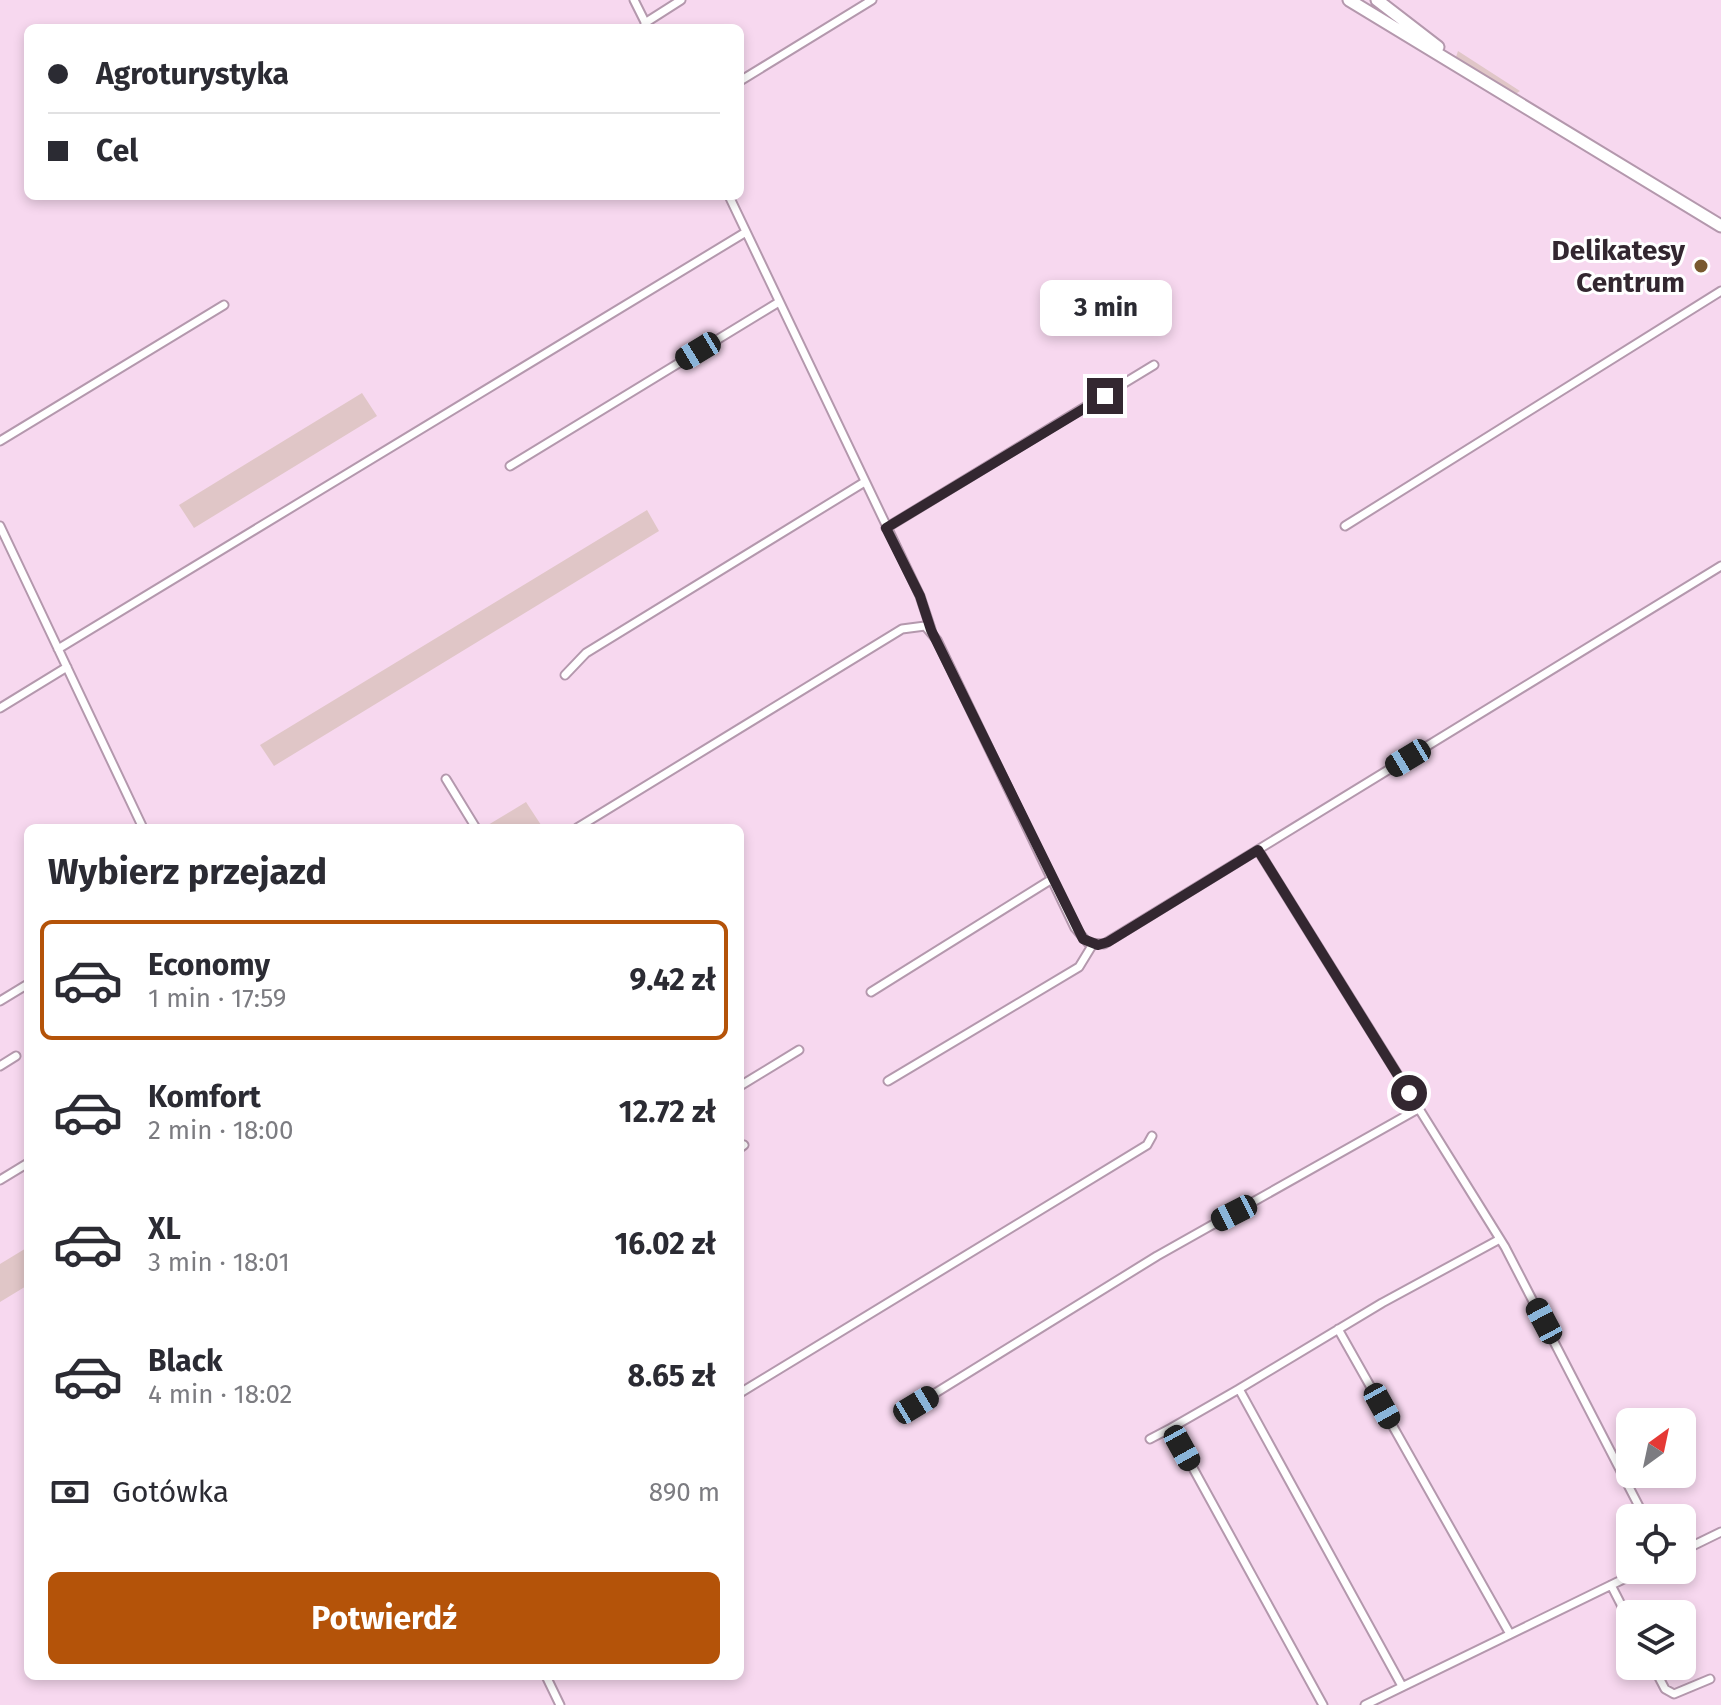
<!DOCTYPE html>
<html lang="pl">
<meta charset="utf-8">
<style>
:root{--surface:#fff;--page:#f2f2f3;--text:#2b2b33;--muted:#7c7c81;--line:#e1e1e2;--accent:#b45309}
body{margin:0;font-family:"Fira Sans",sans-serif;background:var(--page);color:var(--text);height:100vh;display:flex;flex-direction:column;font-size:30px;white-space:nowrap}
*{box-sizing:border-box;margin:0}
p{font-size:26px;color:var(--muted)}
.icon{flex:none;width:44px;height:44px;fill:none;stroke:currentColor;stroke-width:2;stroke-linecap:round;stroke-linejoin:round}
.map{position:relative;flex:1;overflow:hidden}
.details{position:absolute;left:24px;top:824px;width:720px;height:856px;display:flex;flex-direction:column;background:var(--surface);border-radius:12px;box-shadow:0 4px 12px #0003}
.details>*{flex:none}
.banner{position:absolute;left:24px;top:24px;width:720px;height:176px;border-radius:12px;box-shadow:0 4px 12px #0003;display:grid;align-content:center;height:176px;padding:0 24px;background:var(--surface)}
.needle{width:52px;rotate:33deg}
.buttons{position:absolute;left:1616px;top:1408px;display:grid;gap:16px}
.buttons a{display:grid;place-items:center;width:80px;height:80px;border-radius:12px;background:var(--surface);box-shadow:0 4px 12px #0003;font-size:40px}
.end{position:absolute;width:36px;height:36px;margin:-18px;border:10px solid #332730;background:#fff;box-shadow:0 0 0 4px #fff}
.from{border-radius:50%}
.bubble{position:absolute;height:56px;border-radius:12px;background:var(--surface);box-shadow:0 4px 12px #0003;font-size:26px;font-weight:700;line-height:56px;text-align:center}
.car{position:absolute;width:24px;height:48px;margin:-24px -12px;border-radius:10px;box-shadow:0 0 6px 2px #0007;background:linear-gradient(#222 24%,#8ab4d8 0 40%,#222 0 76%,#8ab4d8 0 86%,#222 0)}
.banner b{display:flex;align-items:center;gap:28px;height:76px;font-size:30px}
.banner b+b{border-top:2px solid var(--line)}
.banner i{width:20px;height:20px;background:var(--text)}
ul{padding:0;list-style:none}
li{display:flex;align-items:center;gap:24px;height:120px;margin:0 16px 12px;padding:0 8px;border:4px solid transparent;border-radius:12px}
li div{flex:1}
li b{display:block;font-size:30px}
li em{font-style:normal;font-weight:700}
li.on{border-color:var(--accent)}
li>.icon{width:72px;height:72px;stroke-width:1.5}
h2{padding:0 24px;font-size:36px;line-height:96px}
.pay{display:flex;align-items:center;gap:20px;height:88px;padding:0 24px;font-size:30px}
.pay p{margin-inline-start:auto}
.primary-button{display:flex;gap:16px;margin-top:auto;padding:16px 24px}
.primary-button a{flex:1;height:92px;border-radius:12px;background:var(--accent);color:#fff;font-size:32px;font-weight:700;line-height:92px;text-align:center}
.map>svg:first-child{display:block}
</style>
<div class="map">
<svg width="1721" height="1705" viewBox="0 0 1721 1705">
<rect width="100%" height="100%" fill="#f7d8ef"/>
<path fill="#e0c6c7" d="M1458,51L1520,91L1514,95L1456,57Z
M362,393L377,416L194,528L179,505Z
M647,510L659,531L623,553L274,766L260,745Z
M526,802L543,828H483Z
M28,1247V1285L0,1302V1264Z"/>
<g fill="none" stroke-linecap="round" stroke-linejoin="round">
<defs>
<path id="street" d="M634,0L648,28
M645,23L681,0
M740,81L872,0
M729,196L920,596L931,629
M0,441L224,305
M510,466L779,302
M0,526L143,828
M1345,526L1721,291
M886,528L1154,365
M58,649L746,232
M565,675L586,653L863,483
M0,708L67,667
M446,779L476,828
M577,828L902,629L925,626L937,640L1075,928L1088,943L1104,944L1721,566
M1258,850L1505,1247L1645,1518
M871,992L1052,879
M0,1001L28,984
M0,1066L16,1056
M888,1081L1079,967L1093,944
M740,1086L799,1050
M740,1148L744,1145
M0,1180L28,1163
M1338,1329L1510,1634
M1239,1389L1382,1303L1500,1239
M740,1393L1147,1145L1152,1136
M916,1405L1157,1256L1418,1109
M1150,1439L1171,1428
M1682,1551L1721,1532
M1611,1585L1630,1622
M1653,1666L1665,1689L1674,1694L1710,1679
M546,1676L560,1705
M1323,1705L1171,1428L1239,1389L1402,1686
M1365,1705L1642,1570"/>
<path id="primary" d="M1349,0L1721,226
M1377,0L1438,47"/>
</defs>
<use href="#street" stroke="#b498ad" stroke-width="11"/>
<use href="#primary" stroke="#b498ad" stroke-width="15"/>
<use href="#street" stroke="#fff" stroke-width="7"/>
<use href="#primary" stroke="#fff" stroke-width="11"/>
</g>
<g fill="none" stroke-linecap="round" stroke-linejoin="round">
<path stroke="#332730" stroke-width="10" d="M1105,396L886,528L920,596L931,630L1083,939L1098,945L1108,942L1258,850L1409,1093"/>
</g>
<circle fill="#79592f" stroke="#fff" stroke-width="3" cx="1701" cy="266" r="8"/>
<g text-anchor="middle" stroke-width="6" stroke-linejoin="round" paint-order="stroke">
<g font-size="28" font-weight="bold" fill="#332730" stroke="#fff" text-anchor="end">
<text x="1685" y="260">Delikatesy<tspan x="1685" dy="32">Centrum</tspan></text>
</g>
</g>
</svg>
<div class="buttons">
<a><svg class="needle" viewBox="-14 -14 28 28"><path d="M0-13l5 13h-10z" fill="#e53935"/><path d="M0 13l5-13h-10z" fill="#7c7c81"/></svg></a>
<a><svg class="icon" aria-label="locate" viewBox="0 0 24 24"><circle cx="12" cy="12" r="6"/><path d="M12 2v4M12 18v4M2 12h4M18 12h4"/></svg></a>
<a><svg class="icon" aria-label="layers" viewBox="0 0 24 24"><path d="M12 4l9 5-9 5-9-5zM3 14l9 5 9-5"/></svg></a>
</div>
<i class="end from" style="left:1409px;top:1093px"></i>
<i class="end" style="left:1105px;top:396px"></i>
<div class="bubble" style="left:1040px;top:280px;width:132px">3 min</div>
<i class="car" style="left:698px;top:351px;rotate:239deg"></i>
<i class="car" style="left:1408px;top:758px;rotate:239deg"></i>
<i class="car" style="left:1234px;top:1213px;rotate:243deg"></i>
<i class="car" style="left:1544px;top:1321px;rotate:332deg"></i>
<i class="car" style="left:916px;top:1405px;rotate:59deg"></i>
<i class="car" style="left:1382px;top:1406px;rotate:151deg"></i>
<i class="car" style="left:1182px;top:1448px;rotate:151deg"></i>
<div class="banner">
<b><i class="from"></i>Agroturystyka</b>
<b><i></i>Cel</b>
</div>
<section class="details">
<h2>Wybierz przejazd</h2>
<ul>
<li class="on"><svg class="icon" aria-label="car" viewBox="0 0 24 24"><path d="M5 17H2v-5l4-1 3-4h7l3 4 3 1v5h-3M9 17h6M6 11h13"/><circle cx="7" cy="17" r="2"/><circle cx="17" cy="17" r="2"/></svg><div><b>Economy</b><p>1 min · 17:59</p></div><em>9.42 zł</em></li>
<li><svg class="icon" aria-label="car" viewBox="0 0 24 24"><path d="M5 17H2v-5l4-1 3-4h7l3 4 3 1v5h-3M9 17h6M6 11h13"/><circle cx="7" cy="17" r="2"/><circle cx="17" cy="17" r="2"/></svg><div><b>Komfort</b><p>2 min · 18:00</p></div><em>12.72 zł</em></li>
<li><svg class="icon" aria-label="car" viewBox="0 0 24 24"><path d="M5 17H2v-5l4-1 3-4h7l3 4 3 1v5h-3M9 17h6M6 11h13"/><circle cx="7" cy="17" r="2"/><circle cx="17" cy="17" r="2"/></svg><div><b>XL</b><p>3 min · 18:01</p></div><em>16.02 zł</em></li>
<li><svg class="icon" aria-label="car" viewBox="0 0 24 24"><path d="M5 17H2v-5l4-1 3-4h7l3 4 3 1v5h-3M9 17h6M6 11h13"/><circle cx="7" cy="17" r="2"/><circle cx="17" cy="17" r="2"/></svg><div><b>Black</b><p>4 min · 18:02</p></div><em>8.65 zł</em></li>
</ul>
<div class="pay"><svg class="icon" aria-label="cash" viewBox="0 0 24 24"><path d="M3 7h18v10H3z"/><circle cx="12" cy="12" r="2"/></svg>Gotówka<p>890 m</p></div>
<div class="primary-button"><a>Potwierdź</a></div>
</section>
</div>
